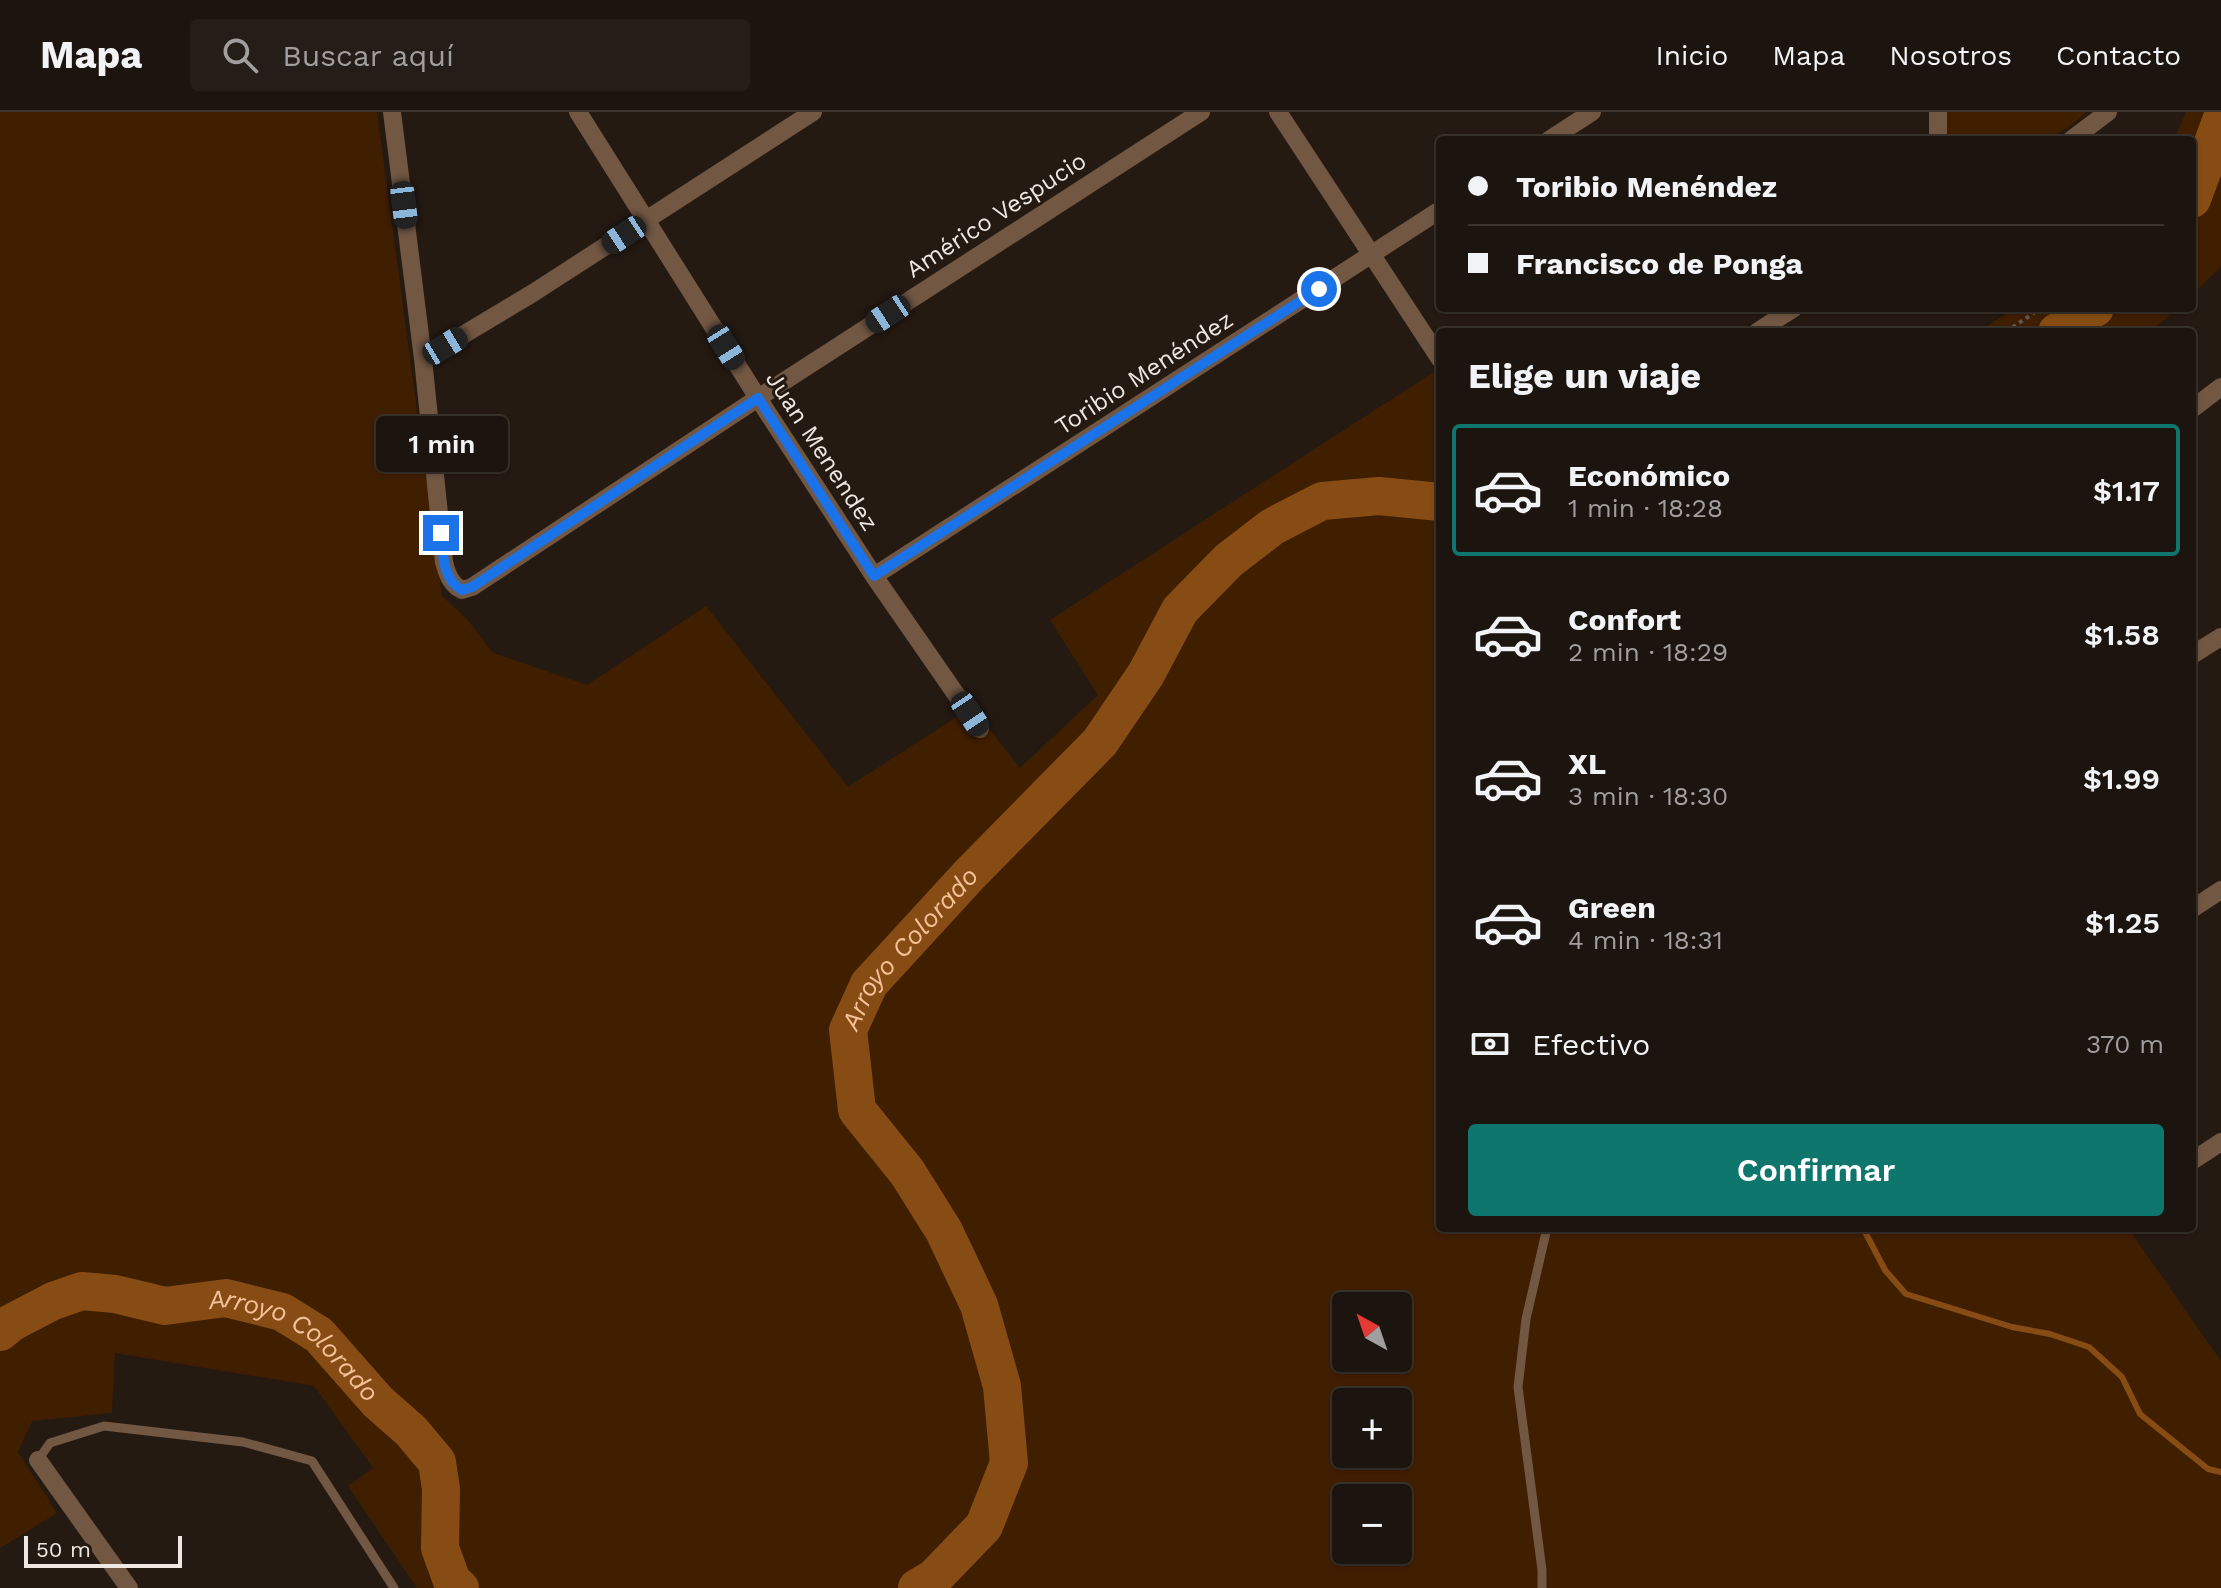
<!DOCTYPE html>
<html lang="es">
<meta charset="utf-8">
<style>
:root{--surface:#1c140e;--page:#251d17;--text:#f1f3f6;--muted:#a09e9e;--line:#3a332e;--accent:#0f766e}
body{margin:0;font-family:"Work Sans",sans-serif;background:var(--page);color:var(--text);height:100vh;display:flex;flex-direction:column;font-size:30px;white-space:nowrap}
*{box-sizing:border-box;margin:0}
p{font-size:26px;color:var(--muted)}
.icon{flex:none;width:44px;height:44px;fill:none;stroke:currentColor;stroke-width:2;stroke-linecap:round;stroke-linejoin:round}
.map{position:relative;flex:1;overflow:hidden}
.details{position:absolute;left:1436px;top:216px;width:760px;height:904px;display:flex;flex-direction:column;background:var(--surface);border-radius:8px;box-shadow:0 2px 6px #0004,0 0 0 2px var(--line)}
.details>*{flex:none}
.guide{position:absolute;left:1436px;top:24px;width:760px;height:176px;border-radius:8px;box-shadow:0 2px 6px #0004,0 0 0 2px var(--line);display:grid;align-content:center;height:176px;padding:0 32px;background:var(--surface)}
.needle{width:52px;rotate:320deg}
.buttons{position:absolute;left:1332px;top:1180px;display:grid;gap:16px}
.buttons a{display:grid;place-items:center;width:80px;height:80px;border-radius:8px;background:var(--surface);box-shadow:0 2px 6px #0004,0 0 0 2px var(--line);font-size:40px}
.scale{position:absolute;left:24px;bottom:20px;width:158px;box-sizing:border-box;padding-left:8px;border:4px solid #efe7e1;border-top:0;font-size:22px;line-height:28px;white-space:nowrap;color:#efe7e1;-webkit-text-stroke:6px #251a12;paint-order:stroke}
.end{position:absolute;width:36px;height:36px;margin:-18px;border:10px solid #1a73e8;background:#fff;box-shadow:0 0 0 4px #fff}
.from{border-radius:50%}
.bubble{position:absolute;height:56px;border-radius:8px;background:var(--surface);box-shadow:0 2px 6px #0004,0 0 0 2px var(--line);font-size:26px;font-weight:600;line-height:56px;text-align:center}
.car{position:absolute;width:24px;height:48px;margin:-24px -12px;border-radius:10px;box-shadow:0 0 6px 2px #0007;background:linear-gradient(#222 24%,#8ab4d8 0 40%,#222 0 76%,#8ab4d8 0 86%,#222 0)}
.guide b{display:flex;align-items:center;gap:28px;height:76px;font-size:30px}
.guide b+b{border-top:2px solid var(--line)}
.guide i{width:20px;height:20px;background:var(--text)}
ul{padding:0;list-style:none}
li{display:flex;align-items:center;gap:24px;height:132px;margin:0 16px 12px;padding:0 16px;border:4px solid transparent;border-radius:8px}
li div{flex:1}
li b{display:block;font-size:30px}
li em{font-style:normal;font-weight:600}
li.current{border-color:var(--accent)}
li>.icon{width:72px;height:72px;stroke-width:1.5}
h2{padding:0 32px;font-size:36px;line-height:96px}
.pay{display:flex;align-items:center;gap:20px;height:88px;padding:0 32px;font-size:30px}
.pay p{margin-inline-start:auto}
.action{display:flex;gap:16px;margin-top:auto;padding:16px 32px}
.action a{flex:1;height:92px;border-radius:8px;background:var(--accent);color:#fff;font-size:32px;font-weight:600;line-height:92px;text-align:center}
header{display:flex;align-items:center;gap:48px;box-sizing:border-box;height:112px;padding:0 40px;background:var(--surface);border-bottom:2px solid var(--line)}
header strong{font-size:38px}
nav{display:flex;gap:44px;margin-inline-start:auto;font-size:28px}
.search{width:560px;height:72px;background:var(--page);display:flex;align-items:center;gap:20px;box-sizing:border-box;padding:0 28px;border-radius:8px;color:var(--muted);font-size:30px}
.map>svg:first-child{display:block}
</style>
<header>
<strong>Mapa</strong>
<div class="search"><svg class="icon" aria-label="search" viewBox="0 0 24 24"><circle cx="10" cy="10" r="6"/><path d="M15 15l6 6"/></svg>Buscar aquí</div>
<nav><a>Inicio</a><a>Mapa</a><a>Nosotros</a><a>Contacto</a></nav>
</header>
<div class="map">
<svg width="2221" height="1476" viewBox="0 0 2221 1476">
<rect width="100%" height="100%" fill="#251a12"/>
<path fill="#401e00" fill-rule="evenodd" d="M0,0H377L442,484L467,507L493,541L587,573L706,494L848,675L972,595L1020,656L1098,583L1050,508L1440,256V1116H2128L2221,1249V1476H417L348,1374L373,1356L314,1274L115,1241L112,1301L32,1309L18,1340L57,1401L0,1436ZM1346,1194H1398V1246H1346ZM1346,1290H1398V1342H1346ZM1346,1386H1398V1438H1346Z
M1947,0H2087L2066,17L2044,28H1945Z
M2186,0H2221V155L2192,183V28H2174Z
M2015,196H2178L2150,220H1978Z"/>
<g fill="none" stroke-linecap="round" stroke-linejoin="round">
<path stroke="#874c14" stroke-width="6" d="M1863,1116L1885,1158L1906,1182L2012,1215L2050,1222L2089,1235L2122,1265L2140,1302L2208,1357L2221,1360"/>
<g stroke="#874c14" stroke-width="38">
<path d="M2192,87L2221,9"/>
<path d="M2057,220L2095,196"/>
<path id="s1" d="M0,1220L11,1211L53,1189L82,1179L115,1182L165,1194L226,1186L282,1200L319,1223L378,1290L411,1319L437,1350L441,1377L440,1436L452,1469L460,1476"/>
<path id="s2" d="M917,1476L934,1466L984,1414L1009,1351L1002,1274L979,1193L944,1119L907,1060L857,998L848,918L869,872L970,762L1100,630L1146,562L1180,498L1229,448L1272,415L1322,389L1379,384L1440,390"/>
</g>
<path stroke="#625851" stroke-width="4" stroke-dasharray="4 4" stroke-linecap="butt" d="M2006,220L2041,196"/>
<path stroke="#725743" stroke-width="9" d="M38,1348L50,1331L104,1314L243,1330L312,1349L394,1476
M1542,1476V1458L1518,1275L1526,1207L1547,1116"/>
<path stroke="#725743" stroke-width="18" d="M392,0L423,247L444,450C447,461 450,472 462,478L472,475L758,286L1201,0
M578,0L758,286L874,464L980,617
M1278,0L1440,247
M1549,28L1592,0
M1938,28V0
M2071,28L2108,0
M1757,220L1794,196
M423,247L533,181L813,0
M2192,297L2221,275
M874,464L1440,98
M2192,543L2221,525
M2192,797L2221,778
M2192,1049L2221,1030
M38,1348L129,1476"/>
</g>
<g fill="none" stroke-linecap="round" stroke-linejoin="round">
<path stroke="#1a73e8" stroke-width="10" d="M441,421C443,440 442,468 462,478L472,475L758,286L874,464L1319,177"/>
</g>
<g text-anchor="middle" stroke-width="6" stroke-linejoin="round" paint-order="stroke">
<g font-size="24" fill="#efe7e1" stroke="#251a12">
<text transform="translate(996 103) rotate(-33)" y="8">Américo Vespucio</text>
<text transform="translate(1144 261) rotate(-33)" y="8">Toribio Menéndez</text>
<text transform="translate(822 339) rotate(57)" y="8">Juan Menendez</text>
</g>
<g font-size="26" font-style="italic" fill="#f5c199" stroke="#251a12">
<text dy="9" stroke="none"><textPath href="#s2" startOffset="736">Arroyo Colorado</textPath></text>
<text dy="9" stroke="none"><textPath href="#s1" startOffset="322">Arroyo Colorado</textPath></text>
</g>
</g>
</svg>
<div class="buttons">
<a><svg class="needle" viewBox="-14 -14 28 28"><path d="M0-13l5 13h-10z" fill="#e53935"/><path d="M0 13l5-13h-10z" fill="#a09e9e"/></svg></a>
<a>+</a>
<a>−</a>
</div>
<div class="scale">50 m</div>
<i class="end from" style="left:1319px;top:177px"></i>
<i class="end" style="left:441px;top:421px"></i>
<div class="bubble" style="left:376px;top:304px;width:132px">1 min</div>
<i class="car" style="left:404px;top:93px;rotate:173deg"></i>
<i class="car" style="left:624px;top:123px;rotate:237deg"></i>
<i class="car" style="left:888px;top:202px;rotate:237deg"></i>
<i class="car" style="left:445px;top:234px;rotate:59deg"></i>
<i class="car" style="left:726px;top:235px;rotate:148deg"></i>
<i class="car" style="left:970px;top:602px;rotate:146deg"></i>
<div class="guide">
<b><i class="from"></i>Toribio Menéndez</b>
<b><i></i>Francisco de Ponga</b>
</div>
<section class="details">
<h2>Elige un viaje</h2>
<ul>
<li class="current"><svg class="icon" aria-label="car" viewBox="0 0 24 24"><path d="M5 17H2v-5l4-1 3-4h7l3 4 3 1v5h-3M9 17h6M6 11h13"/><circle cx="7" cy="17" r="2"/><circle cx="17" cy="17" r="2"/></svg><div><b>Económico</b><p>1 min · 18:28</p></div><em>$1.17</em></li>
<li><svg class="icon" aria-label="car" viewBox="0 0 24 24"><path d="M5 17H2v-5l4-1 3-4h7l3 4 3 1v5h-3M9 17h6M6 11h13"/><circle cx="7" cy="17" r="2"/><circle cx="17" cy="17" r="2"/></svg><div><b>Confort</b><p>2 min · 18:29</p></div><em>$1.58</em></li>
<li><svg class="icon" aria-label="car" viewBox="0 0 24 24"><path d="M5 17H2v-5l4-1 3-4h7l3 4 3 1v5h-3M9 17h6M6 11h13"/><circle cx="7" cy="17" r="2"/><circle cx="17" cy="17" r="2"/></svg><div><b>XL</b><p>3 min · 18:30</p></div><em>$1.99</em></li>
<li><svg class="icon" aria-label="car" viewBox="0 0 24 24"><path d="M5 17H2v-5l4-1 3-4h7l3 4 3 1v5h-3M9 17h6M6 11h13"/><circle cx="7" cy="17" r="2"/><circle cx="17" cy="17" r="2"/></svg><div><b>Green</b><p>4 min · 18:31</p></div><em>$1.25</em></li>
</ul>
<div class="pay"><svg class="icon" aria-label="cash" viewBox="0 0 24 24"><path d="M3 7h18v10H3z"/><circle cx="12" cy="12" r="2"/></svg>Efectivo<p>370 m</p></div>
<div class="action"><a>Confirmar</a></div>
</section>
</div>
